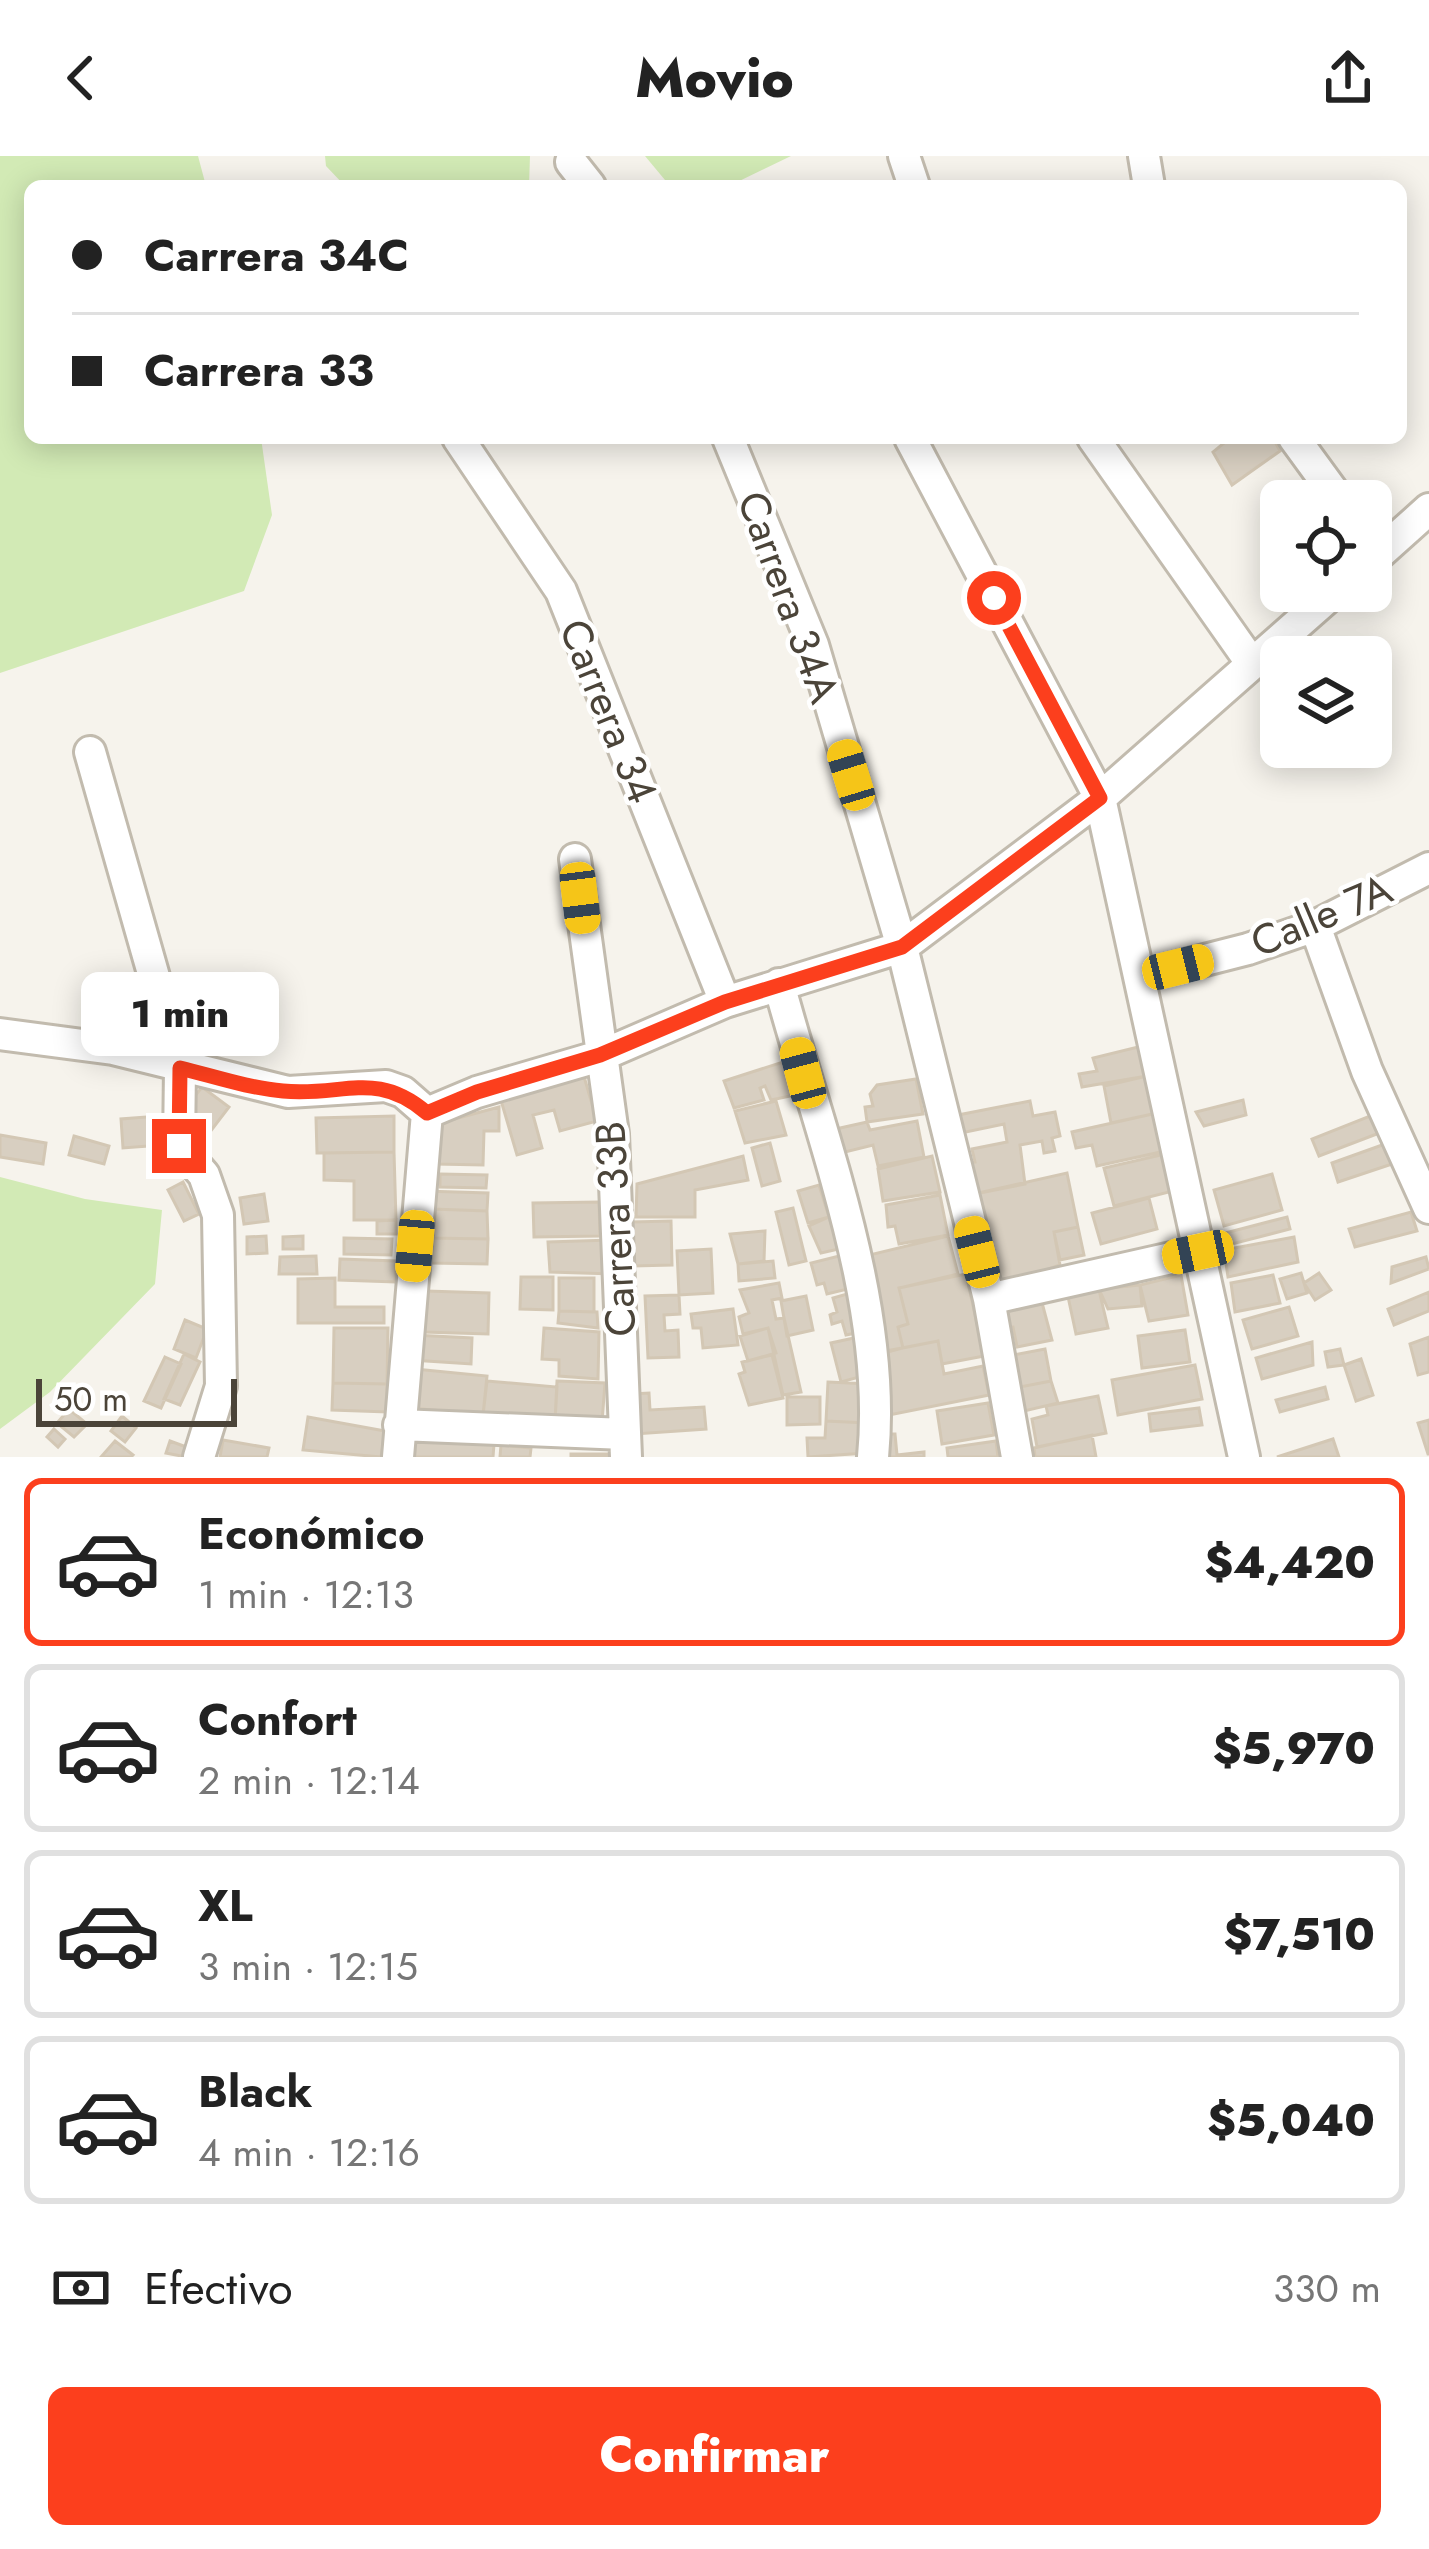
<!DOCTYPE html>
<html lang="es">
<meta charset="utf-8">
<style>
:root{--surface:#fff;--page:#f2f2f2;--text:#222;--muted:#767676;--line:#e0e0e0;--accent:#fc3f1d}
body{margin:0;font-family:Jost,sans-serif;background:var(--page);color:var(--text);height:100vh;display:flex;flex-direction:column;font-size:45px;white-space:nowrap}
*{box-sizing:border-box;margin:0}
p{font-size:39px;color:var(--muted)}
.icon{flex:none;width:66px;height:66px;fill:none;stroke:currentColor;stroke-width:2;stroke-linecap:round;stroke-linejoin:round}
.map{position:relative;height:1301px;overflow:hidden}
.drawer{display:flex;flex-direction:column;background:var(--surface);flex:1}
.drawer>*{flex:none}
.banner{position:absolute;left:24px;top:24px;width:1383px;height:264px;border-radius:18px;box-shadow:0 6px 30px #0003;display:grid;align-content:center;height:264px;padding:0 48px;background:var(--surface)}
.tools{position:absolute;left:1260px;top:324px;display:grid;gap:24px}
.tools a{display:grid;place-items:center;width:132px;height:132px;border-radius:18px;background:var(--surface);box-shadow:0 6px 30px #0003;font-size:60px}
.scale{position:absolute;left:36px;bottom:30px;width:201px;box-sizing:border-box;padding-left:12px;border:6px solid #4b4439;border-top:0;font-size:33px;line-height:42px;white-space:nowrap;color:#4b4439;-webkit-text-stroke:9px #fff;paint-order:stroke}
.end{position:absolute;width:54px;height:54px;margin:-27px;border:15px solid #fc3f1d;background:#fff;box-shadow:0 0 0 6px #fff}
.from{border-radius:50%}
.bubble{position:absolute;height:84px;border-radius:18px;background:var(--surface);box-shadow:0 6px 30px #0003;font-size:39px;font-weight:800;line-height:84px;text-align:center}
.car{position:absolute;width:36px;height:72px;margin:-36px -18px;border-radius:15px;box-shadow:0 0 9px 3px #0007;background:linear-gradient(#f5c518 24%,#345 0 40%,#f5c518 0 76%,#345 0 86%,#f5c518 0)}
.banner b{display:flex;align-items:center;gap:42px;height:114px;font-size:45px}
.banner b+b{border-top:3px solid var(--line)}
.banner i{width:30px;height:30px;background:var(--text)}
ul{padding:21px 0 0;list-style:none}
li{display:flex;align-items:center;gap:36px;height:168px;margin:0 24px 18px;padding:0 24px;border:6px solid var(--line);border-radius:18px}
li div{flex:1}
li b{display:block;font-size:45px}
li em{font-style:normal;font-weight:800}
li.active{border-color:var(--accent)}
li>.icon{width:108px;height:108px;stroke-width:1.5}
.pay{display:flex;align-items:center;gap:30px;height:132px;padding:0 48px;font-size:45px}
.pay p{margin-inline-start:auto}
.primary-button{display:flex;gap:24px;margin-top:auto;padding:24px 48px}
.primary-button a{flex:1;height:138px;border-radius:18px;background:var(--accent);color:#fff;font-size:48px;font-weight:800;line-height:138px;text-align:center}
header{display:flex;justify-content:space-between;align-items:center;height:156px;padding:0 48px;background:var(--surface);font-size:54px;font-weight:800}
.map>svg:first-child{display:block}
</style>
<header><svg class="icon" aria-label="back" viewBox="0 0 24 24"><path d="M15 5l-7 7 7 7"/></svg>Movio<svg class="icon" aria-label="share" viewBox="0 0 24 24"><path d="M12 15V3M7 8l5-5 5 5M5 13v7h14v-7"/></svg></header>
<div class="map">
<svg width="1429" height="1301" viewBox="0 0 1429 1301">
<rect width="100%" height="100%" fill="#f6f3ec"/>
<path fill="#d2eab5" d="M0,0H198L206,30H30V282H261L272,359L244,435L0,517Z
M325,0H530L529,30H345L326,10Z
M645,0H791L729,30H670Z
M0,1021L85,1043L162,1054L155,1128L50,1236L0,1273Z"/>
<path fill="#d8cfc1" stroke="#d3c7b4" stroke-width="3" d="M1230,282H1273L1280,295L1232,329L1213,296Z
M1138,891L1147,920L1082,931L1079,918L1097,915L1093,902Z
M786,905L800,938L771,944L765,930L760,932L764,944L734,952L724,925Z
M583,917L597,965L560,975L554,954L533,959L542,992L517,999L500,941Z
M1147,920L1157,957L1111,967L1104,930Z
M916,923L923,958L867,966L865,951L873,950L870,938L877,929Z
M202,931L229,951L207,980L180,959Z
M1243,944L1246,959L1204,970L1196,956Z
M776,945L786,979L745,987L735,955Z
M1030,945L1033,960L1055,956L1060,980L1052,982L1055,995L1044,997L1042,985L1020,989L1025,1028L970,1039L963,1008L975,1006L972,993L1007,986L1004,968L961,977L958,959Z
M499,951V975H484L483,1009L436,1008V968Z
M1157,957L1165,995L1097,1010L1092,989L1076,992L1072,976Z
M159,960L161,989L123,992L121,963Z
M394,960V996L317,997L316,962Z
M1370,960L1382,976L1319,1000L1312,983Z
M917,965L924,1001L878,1010L873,989L833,999L827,975L867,966L870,974Z
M0,979L46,987L43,1008L0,1001Z
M74,980L109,990L104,1008L69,999Z
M770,987L780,1025L762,1030L752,992Z
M1385,988L1392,1008L1338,1026L1332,1007Z
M394,996L396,1064H354V1025L324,1024V997Z
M1165,998L1173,1035L1114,1050L1104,1012Z
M743,1000L748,1024L695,1034V1061H636L637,1028Z
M932,1000L940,1036L883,1045L878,1013Z
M1067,1017L1078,1071L1054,1076L1060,1109L991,1133L970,1039Z
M440,1018L487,1019L486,1032L440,1031Z
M1272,1018L1282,1054L1224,1070L1214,1034Z
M183,1026L199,1058L184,1065L168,1034Z
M819,1029L829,1061L808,1067L798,1035Z
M423,1035L488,1037L487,1055L432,1053Z
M264,1038L268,1065L244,1068L240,1042Z
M940,1039L948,1079L899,1088L895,1070L888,1071L886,1049Z
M1149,1042L1157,1073L1101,1088L1092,1057Z
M599,1046L600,1080L534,1081L533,1047Z
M793,1052L806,1105L789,1109L776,1056Z
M432,1053L487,1055L488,1083L430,1082Z
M1411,1056L1417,1075L1355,1091L1349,1073Z
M829,1061L839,1093L821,1097L809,1070Z
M1287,1061L1290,1073L1228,1089L1225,1077Z
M396,1064V1078H377V1065Z
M671,1065L672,1109L633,1110L632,1066Z
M1078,1071L1084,1099L1060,1104L1054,1076Z
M765,1075L764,1105L738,1108L730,1078Z
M266,1080L267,1097L247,1098V1081Z
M303,1080V1093H283V1081Z
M948,1080L958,1118L899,1132L908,1168L898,1171L903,1192L884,1197L861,1101Z
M1294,1081L1298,1106L1228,1121L1224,1094Z
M344,1082L392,1083L391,1099L344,1098Z
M430,1082L488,1083L487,1108L430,1107Z
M611,1084L613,1118L550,1116L548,1086Z
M711,1093L713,1137L679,1139L677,1095Z
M843,1099L852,1132L827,1138L824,1127L817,1129L811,1107Z
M316,1100L317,1118H279L280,1101Z
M1426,1101L1429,1113L1391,1127L1392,1111Z
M340,1103L396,1105L395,1126L339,1124Z
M773,1105L775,1122L739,1125L738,1108Z
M1301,1117L1307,1137L1287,1143L1280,1123Z
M1319,1117L1331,1134L1315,1144L1304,1127Z
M966,1118L984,1200L942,1208L938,1185L903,1192L898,1171L908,1168L899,1132Z
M1181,1119L1188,1159L1149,1165L1140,1129Z
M1273,1119L1280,1147L1235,1156L1231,1127Z
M521,1121H553V1154L520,1153Z
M335,1122V1151H384V1167H298V1123Z
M559,1122H594V1156L559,1155Z
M779,1127L782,1142L772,1144L776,1163L784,1162L801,1236L783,1239L768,1172L743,1178L739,1161L749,1157L740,1134Z
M1140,1129L1142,1150L1108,1153L1099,1133Z
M1098,1130L1108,1172L1076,1178L1067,1136Z
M426,1135L489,1137L488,1178L424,1176Z
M854,1136L866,1175L846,1179L842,1165L832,1168L830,1159L837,1156L833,1142Z
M1429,1136V1155L1394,1169L1388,1153Z
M679,1139L680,1158L664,1159L665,1175L678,1174L679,1201L648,1202L645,1140Z
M806,1140L813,1174L787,1180L781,1145Z
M1041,1143L1052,1184L1017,1191L1013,1171L1000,1172L996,1151Z
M1289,1151L1298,1180L1252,1193L1243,1164Z
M733,1153L738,1189L703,1192L701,1172H693L691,1158Z
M559,1155L597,1156L598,1172L558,1167Z
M185,1164L207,1173L196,1202L174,1193Z
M334,1172H388L387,1228L333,1227Z
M544,1172L599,1176L598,1223L559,1220V1204L542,1203Z
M768,1172L776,1197L748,1205L740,1180Z
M1185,1174L1190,1206L1142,1212L1138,1180Z
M413,1179L472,1182L471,1208L412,1204Z
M863,1180L874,1217L841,1226L831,1187Z
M1429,1181V1216L1418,1219L1410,1188Z
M938,1185L944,1218L983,1210L989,1239L889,1259L876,1197Z
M1312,1186L1313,1209L1262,1223L1256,1202Z
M1045,1193L1051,1225L1015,1232L1008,1200Z
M1340,1193L1344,1209L1328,1211L1325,1196Z
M184,1198L200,1206L180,1249L164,1243Z
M772,1199L783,1242L749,1249L739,1218L745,1216L742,1206Z
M165,1201L181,1208L161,1252L144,1245Z
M1361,1203L1373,1239L1356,1245L1344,1209Z
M1195,1209L1202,1243L1118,1259L1112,1224Z
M415,1213L487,1220L483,1259L412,1252Z
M487,1225L557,1231L555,1265L483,1259Z
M557,1225L605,1227L602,1266L555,1265Z
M1051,1225L1058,1247L1020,1256L1015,1232Z
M828,1226L869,1228L867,1267L826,1265Z
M333,1227L387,1228V1256L332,1254Z
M1325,1231L1328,1243L1280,1256L1276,1244Z
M649,1237L650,1254L704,1251L706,1273L635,1278L632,1238Z
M1098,1240L1106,1277L1037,1291L1032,1263L1048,1259L1046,1250Z
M787,1241H820V1268L787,1269Z
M988,1247L994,1279L942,1288L937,1255Z
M1199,1252L1202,1269L1151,1275L1149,1258Z
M69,1253L87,1268L74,1281L57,1267Z
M122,1260L136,1272L125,1286L111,1275Z
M308,1261L385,1275L381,1301L303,1294Z
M1429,1264V1298H1428L1418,1267Z
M826,1265L867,1267L866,1297L808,1301L807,1282H825Z
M54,1273L65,1283L58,1291L47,1281Z
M880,1278H895L897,1299L924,1296V1301H882Z
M1092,1279L1096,1301H1035L1034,1292Z
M413,1281L494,1288L493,1301H412Z
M1333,1283L1339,1301H1277Z
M223,1284L269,1292L267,1301H220Z
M115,1285L133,1299L131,1301H101Z
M170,1285L189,1292L186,1301L166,1297Z
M996,1285L998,1301H948L947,1292Z
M501,1289L531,1292L530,1301H500Z
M571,1298H618V1301H571Z"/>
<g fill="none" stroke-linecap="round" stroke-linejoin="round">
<defs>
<path id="minor" d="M904,0L914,30
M1144,0L1149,30
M571,6L590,30
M458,282L561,435L725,846
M728,282L813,489L902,791L989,1143L1017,1301
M910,282L1100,642L1244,1301
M1093,282L1250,505
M1294,282L1340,345
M1371,405L1429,353
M90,596L180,912L179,990L204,1019L218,1059L221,1230L199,1301
M575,703L613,978L626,1301
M1315,770L1367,915L1429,1052
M1142,820L1248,793L1315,770L1429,712
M779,828C819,977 888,1147 873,1301
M0,878L113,893L288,936L386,930L403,936L427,957L477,936L600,900L725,846L902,791L1100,642L1335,435
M989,1143L1198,1096
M399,1269L625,1278
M398,1301L427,957"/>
</defs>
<use href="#minor" stroke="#c2bbae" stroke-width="36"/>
<use href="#minor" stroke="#fff" stroke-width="30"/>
</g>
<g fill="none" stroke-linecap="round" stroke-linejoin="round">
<path stroke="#fc3f1d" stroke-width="15" d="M179,990L180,912C213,920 248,932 283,935C343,941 376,913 427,957L477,936L600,899L725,846L902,791L1100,642L994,442"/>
</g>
<g text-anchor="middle" stroke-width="9" stroke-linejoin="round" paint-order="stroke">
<g font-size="42" fill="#4b4439" stroke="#fff">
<text transform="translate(789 441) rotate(70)" y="15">Carrera 34A</text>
<text transform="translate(609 555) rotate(68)" y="15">Carrera 34</text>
<text transform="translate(1321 759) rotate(-23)" y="15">Calle 7A</text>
<text transform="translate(615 1073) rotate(-93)" y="15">Carrera 33B</text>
</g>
</g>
</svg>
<div class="tools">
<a><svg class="icon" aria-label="locate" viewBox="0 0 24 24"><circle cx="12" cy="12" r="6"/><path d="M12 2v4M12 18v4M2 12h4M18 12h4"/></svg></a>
<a><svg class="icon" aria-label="layers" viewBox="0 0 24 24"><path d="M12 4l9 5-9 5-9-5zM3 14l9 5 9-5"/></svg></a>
</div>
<div class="scale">50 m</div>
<i class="end from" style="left:994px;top:442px"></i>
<i class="end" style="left:179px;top:990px"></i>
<div class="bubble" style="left:81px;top:816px;width:198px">1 min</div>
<i class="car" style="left:851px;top:619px;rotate:343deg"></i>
<i class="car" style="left:580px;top:742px;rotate:173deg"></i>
<i class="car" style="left:1178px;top:811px;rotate:76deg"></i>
<i class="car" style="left:803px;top:917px;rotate:345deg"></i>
<i class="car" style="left:415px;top:1090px;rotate:185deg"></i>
<i class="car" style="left:977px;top:1096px;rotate:346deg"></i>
<i class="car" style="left:1198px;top:1096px;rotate:258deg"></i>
<div class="banner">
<b><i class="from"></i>Carrera 34C</b>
<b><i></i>Carrera 33</b>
</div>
</div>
<section class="drawer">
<ul>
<li class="active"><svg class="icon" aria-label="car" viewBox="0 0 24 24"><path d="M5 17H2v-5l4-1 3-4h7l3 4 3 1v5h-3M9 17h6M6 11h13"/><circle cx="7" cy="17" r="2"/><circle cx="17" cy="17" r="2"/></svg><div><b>Económico</b><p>1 min · 12:13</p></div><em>$4,420</em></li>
<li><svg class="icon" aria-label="car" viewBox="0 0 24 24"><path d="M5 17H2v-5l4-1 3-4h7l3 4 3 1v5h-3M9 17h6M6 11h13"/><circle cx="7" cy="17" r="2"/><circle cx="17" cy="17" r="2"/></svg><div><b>Confort</b><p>2 min · 12:14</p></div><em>$5,970</em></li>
<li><svg class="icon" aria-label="car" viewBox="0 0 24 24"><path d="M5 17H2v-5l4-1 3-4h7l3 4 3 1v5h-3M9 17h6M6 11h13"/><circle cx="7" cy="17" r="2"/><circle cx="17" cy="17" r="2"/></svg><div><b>XL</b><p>3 min · 12:15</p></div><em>$7,510</em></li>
<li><svg class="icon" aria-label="car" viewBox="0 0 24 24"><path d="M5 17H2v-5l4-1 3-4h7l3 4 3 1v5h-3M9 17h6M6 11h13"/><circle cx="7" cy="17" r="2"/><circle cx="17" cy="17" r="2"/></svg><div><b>Black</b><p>4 min · 12:16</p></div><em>$5,040</em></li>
</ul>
<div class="pay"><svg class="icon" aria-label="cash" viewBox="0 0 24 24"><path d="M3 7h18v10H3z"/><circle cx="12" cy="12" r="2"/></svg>Efectivo<p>330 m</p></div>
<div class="primary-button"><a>Confirmar</a></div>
</section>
